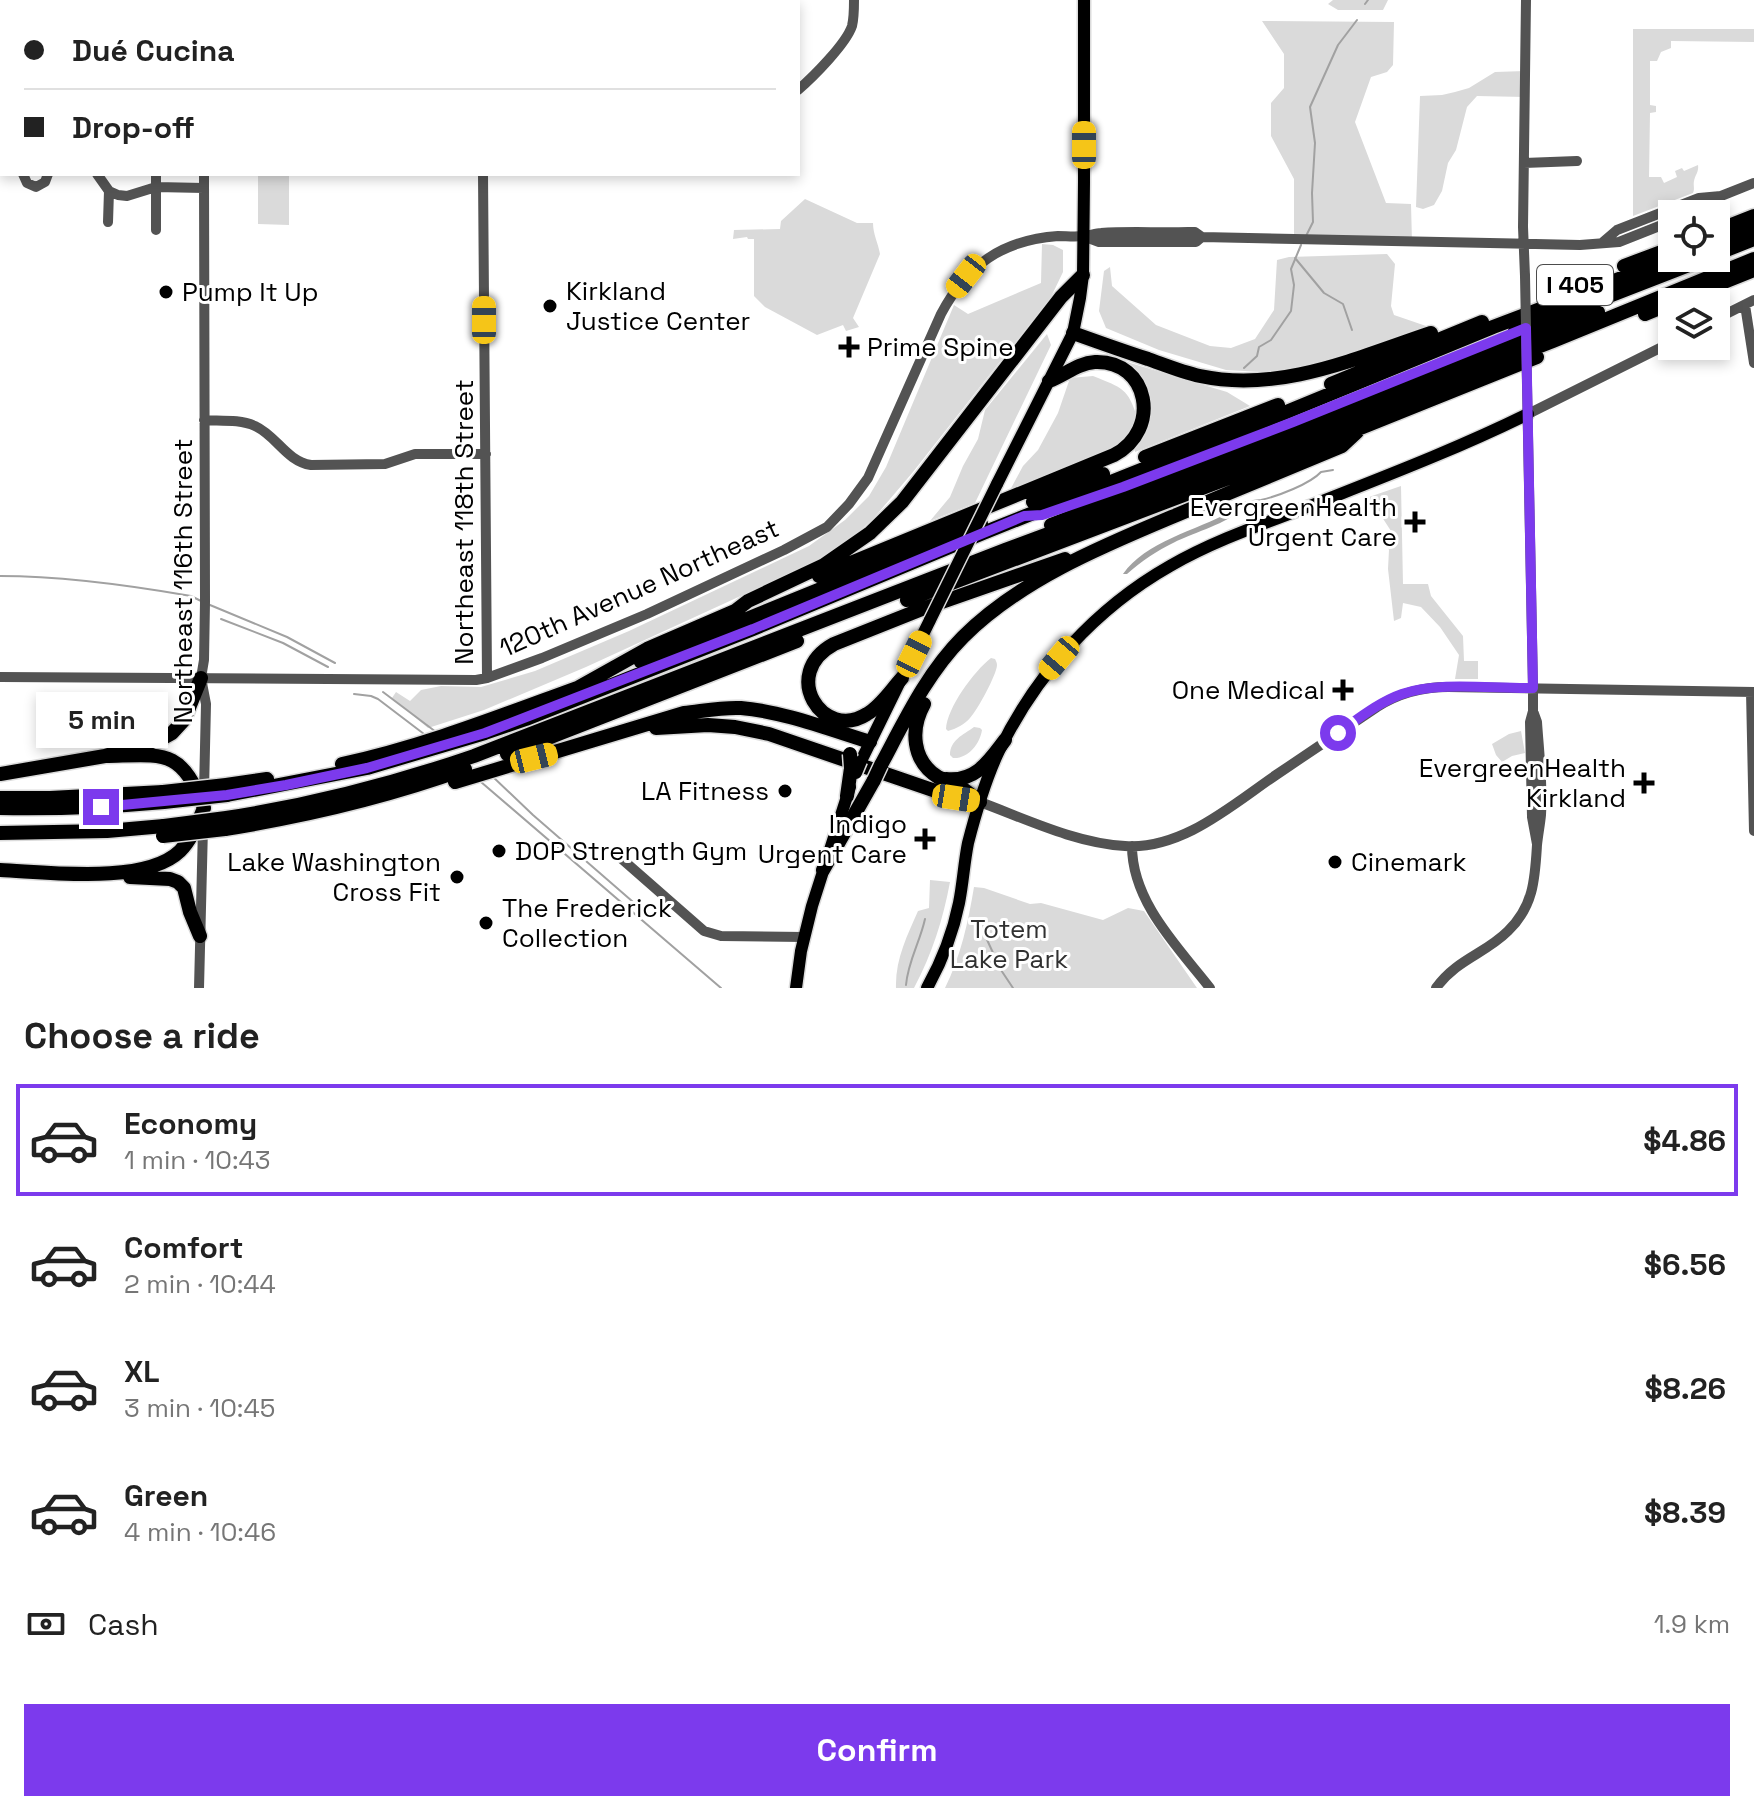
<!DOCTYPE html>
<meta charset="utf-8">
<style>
:root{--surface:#fff;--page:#f2f2f2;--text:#222;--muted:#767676;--line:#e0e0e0;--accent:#7c3aed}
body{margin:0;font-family:"Space Grotesk",sans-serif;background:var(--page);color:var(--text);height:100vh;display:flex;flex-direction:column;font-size:30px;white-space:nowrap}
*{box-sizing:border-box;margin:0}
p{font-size:26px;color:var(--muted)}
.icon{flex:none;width:44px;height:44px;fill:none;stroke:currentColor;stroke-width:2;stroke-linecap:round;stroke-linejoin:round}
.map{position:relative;height:988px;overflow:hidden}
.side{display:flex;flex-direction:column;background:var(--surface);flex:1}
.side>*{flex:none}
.guide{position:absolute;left:0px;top:0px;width:800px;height:176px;box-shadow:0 4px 12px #0003;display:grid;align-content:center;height:176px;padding:0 24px;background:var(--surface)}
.buttons{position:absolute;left:1658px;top:200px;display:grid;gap:16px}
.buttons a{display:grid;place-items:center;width:72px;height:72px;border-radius:0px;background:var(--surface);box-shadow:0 4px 12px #0003;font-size:40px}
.end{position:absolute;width:36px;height:36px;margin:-18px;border:10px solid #7c3aed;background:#fff;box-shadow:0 0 0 4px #fff}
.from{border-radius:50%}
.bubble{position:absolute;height:56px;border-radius:0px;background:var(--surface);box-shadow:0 4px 12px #0003;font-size:26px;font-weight:800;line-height:56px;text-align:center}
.car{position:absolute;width:24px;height:48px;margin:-24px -12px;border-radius:10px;box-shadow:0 0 6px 2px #0007;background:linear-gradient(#f5c518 24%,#345 0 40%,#f5c518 0 76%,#345 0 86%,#f5c518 0)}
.guide b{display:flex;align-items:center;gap:28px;height:76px;font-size:30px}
.guide b+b{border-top:2px solid var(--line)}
.guide i{width:20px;height:20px;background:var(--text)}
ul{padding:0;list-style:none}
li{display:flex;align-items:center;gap:24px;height:112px;margin:0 16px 12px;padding:0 8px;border:4px solid transparent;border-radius:0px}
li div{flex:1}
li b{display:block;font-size:30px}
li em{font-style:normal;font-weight:800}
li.selected{border-color:var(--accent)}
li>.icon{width:72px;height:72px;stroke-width:1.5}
h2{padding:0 24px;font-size:36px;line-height:96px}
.pay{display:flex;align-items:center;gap:20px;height:88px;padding:0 24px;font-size:30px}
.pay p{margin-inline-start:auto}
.primary-button{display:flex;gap:16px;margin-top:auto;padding:16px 24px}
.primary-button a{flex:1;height:92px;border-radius:0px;background:var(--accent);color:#fff;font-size:32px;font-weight:800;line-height:92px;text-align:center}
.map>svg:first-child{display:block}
</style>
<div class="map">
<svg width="1754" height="988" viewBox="0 0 1754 988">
<rect width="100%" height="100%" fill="#fff"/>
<path fill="#dadada" d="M1333,0H1388L1383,10H1338L1328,4Z
M1262,21L1394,22L1393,65L1387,72L1371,77L1355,122L1386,203L1411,204L1412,242L1294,240V179L1271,136V103L1284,88V54Z
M1633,29H1754V42L1671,41V48L1661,52L1657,61H1650V105L1656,106V112L1650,113L1649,177H1661L1664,183L1677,177L1675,171L1682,168L1684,171L1698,165C1699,172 1695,175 1694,181C1693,186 1695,188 1693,193L1633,216Z
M1525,71V97L1477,96L1467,107L1456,150L1448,163L1442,191L1434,205L1423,209L1416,207L1420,96L1442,95L1455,92L1469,88L1495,72Z
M258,174H289V225L258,224Z
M805,199L857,223H873C873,234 878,243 880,254L853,318L859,327L846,331L843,325L817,335L765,307L754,296V239H748L747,237L733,239L734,230L780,229L781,221Z
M1042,244L1053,245L1063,250V272L1051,297L913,472L873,519L841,547L817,561L586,667L484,710L428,728L392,698L396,692L410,701L421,690L441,686L481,687L535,671L629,631L809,546L845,520L869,496L886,467L954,305L968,314L1041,283Z
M1387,254L1395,264L1391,306L1394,315L1429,327L1320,364L1264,372L1226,370L1159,350L1106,328L1099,311L1104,271L1110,267L1112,286L1156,325L1210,346L1231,348L1255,339L1274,310L1277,260L1289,257Z
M1047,334L1051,345L975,503L930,521L950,497L963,466L978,439L985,410Z
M1127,362L1227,392L1250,406L1135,452V449C1162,416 1152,392 1127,362Z
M1093,376C1122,388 1128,387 1138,420L1123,441L1109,451L1009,492L1023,466L1038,450L1058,413L1070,378Z
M1401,486L1403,584H1428L1431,596L1463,636L1464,661H1478V679H1455L1459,655L1440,627L1421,607L1403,603L1401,618L1394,621L1388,569L1389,550L1384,540L1391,531L1369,497Z
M991,658L995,659C996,661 997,663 997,665C997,674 977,711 970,718C965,724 956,729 948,731L946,729C947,708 974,671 991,658Z
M974,727L980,728L982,730C980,744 968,759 953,758L950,755C950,740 963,735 974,727Z
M1521,731L1525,753L1512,756L1502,762L1496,755L1492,744L1509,734Z
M930,880L950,882C943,920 932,954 914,988H896C895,960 907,936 918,911L929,908Z
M974,887L984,888L1030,904L1041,903L1103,920L1128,908L1144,911L1197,988H945C961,955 968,923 974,887Z"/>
<path fill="#a1a1a1" d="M1236,503C1236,508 1237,511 1233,515C1228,522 1186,536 1175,542C1156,551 1142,561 1127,574H1123C1145,542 1197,530 1230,512L1233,504Z"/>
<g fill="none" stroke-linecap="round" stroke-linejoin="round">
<path stroke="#a1a1a1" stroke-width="2" d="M1365,4L1368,0
M1306,236L1313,222L1312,193L1315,143L1310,107L1338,45L1357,20
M1295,258L1324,293L1343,304L1352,330
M1244,368L1257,356L1259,347L1271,340L1291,311L1294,285L1291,269L1301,245
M1235,506C1243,501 1252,501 1261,500C1278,496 1310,484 1321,472L1333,470
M0,576C64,576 128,585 191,596L201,601
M210,605L287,637L335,663
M221,619L283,643L328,667
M383,692L436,732
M354,694L371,696L378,699L424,734
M492,776L533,815L640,908
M481,782L721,988
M982,929L1001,970L1013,988
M906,985C908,961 920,942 925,919"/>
<defs>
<path id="major" d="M997,484L1073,333L1080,298L1083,275L1084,182V0
M861,761L930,620
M796,988L801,951L812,906L850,787
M927,988C942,961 953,933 959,903C963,883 964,863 968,843C976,812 985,780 999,751C1036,674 1096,608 1170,566C1215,540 1266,523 1315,504C1386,476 1459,448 1528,414"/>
<path id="highway" d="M1716,231L1754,216
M1716,242L1754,227
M1716,254L1754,239
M1624,266L1672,248
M1674,302L1754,270
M1645,314L1672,303
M1073,333C1098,342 1123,351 1148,359C1165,365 1182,372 1200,376C1280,393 1356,358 1431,333
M1514,333L1707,258
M1331,384L1482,322
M1145,457L1278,405
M1033,502L1103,474
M1051,525L1450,367L1598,312
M819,576L1114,455C1162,430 1149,360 1095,362C1078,363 1065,375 1049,381
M907,600L1363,427L1537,357
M641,662L981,524
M902,678C891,690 881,706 867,714C823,742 779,674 834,644L922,609L1065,559
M579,687L647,649L735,611L748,601L824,565L870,533L902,502L1061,297L1083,275
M924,704C910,729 912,761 938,777C946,781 954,783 961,788C967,791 971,795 976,799
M656,728L708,725L735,727L769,734L956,798L980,802
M507,754L797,641
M342,764C422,747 500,716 577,688
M881,765C905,720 927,673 963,637C1021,579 1105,545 1179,514C1233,491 1287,469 1342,446L1357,432
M0,774L105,756L161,739L172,733L184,720L201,678
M946,779C976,782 989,761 1005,740
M455,782L684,713C703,711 722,707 741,708C781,711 831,730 870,742
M226,785L267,779
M227,795L367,768L485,733L526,719L753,629L983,533L1284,413L1493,327L1674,258
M847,796L851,768
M0,798H50L163,792
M0,808C55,809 109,807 164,802
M226,818C311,805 393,784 474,756L1005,550L1242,462L1553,341L1754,259
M225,829C307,816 387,797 465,769
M0,833L107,831L164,826
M0,870C47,872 145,885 180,851C192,839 197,824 204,808C181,747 163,755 105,756
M823,870L874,780
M130,877L170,879L178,882L184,888L190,912L200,936"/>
</defs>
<use href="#major" stroke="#dbdbdb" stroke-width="15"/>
<use href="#highway" stroke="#dbdbdb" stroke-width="17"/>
<path stroke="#535353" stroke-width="10" d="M203,0V2
M253,0V2
M297,2L299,0
M369,2L370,0
M638,2V0
M798,90C813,77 846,44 852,26C854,18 854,8 854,0
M1524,163L1577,161
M23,174L27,183L36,187L45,182L48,174
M97,174L109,191L118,195L127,196L156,187L204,188
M156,174V230
M483,174L487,678
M1690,214L1706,207L1721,196L1754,183
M108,222L109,191
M1083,236L1099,242H1196L1202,237
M1603,242L1617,230L1699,198L1721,196
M1525,276L1523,227L1526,0
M1745,305L1754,363
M1716,319L1754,300
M1527,385L1533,688V711L1530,722L1532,817L1537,844
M1528,414L1672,342
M204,420C220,421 240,419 255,426C277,436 286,461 311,465L385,464L415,454H486
M0,677L476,680L487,678L542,658L647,614L784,550L827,527L849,504L868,478L941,314C967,265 1002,240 1058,236C1066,236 1075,237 1083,236C1089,236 1095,233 1101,233C1130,231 1159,233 1188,232H1195L1202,237L1580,245L1619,242L1672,221
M1751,692L1754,831
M204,791L206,704L201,678L204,660L205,602L204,174
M980,802C1026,819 1075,843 1125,846C1182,850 1232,805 1276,775C1310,752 1343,730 1377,707C1399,693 1422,687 1448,687L1754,692
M1132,846C1132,902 1178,947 1210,988
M615,853L704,931L721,936L804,937
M199,988L203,827
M1436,988C1457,959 1485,954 1508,931C1534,906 1535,878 1537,845C1538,835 1540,825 1541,815C1543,784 1539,752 1537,722L1533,711"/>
<use href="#major" stroke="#000" stroke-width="12"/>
<use href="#highway" stroke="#000" stroke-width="14"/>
<defs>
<path id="major-bridge" d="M930,620L997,484
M856,773L861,761"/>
<path id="highway-bridge" d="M850,754L851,768
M874,780L881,765
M163,792L226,785
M164,802L227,795
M164,826L226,818
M163,836L225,829"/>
</defs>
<use href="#major-bridge" stroke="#dbdbdb" stroke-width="15" stroke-linecap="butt"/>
<use href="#highway-bridge" stroke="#dbdbdb" stroke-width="17" stroke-linecap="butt"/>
<path stroke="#535353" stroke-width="10" d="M1525,276L1526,328
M1526,338L1527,385"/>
<use href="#major-bridge" stroke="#000" stroke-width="12"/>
<use href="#highway-bridge" stroke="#000" stroke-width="14"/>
</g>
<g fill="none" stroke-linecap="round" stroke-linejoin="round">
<path stroke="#7c3aed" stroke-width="10" d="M101,807L227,795L286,785L367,768L485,733L753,629L1024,516L1042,515L1123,487L1293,422L1526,328L1533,688C1493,689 1439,681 1402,694C1379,702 1358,719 1338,733"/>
</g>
<g fill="#000" stroke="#fff" stroke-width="3">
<circle cx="166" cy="292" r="8"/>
<circle cx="550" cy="306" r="8"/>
<path d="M845 335h8v8h8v8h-8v8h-8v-8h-8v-8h8z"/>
<path d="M1411 510h8v8h8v8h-8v8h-8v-8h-8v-8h8z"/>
<path d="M1339 678h8v8h8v8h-8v8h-8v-8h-8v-8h8z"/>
<path d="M1640 771h8v8h8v8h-8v8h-8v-8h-8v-8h8z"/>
<circle cx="785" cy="791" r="8"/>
<path d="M921 827h8v8h8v8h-8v8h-8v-8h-8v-8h8z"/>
<circle cx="499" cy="851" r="8"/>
<circle cx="1335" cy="862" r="8"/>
<circle cx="457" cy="877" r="8"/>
<circle cx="486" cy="923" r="8"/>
</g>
<g text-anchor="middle" stroke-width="6" stroke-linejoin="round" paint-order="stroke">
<rect fill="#fff" stroke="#4c4c4c" stroke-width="2" x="1537" y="265" width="76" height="40" rx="6"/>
<g font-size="24" font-weight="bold" fill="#000">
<text x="1575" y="293">I 405</text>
</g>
<g font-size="26" fill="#000" stroke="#fff" text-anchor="start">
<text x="566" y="300">Kirkland<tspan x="566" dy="30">Justice Center</tspan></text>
<text x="182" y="301">Pump It Up</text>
<text x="867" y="356">Prime Spine</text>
<text x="1397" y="516" text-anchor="end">EvergreenHealth<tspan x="1397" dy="30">Urgent Care</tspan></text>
<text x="1325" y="699" text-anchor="end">One Medical</text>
<text x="1626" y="777" text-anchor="end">EvergreenHealth<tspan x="1626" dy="30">Kirkland</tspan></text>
<text x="769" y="800" text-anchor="end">LA Fitness</text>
<text x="907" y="833" text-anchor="end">Indigo<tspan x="907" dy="30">Urgent Care</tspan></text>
<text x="515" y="860">DOP Strength Gym</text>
<text x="441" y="871" text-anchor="end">Lake Washington<tspan x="441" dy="30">Cross Fit</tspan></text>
<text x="1351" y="871">Cinemark</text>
<text x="502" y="917">The Frederick<tspan x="502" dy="30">Collection</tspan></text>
</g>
<g font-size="26" fill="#000" stroke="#fff">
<text transform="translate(464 522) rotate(-90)" y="9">Northeast 118th Street</text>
<text transform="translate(183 581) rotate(-90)" y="9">Northeast 116th Street</text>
<text transform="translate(639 588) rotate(-24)" y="9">120th Avenue Northeast</text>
</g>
<g font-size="26" fill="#313131" stroke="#fff">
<text x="1009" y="938">Totem<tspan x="1009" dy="30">Lake Park</tspan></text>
</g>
</g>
</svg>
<div class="buttons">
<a><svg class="icon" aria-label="locate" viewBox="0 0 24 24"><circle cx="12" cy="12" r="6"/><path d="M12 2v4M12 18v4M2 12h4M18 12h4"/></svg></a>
<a><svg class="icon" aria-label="layers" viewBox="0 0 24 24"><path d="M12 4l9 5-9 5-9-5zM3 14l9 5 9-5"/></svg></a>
</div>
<i class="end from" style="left:1338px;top:733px"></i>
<i class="end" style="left:101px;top:807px"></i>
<div class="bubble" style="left:36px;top:692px;width:132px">5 min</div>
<i class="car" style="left:1084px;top:145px;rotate:0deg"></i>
<i class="car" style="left:966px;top:276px;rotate:218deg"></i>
<i class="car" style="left:484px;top:320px;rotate:0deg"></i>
<i class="car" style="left:914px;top:654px;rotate:26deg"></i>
<i class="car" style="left:1059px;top:658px;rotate:220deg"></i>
<i class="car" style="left:534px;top:758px;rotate:76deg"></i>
<i class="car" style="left:956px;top:798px;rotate:99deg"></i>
<div class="guide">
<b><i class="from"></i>Dué Cucina</b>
<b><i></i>Drop-off</b>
</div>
</div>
<section class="side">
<h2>Choose a ride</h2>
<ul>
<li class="selected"><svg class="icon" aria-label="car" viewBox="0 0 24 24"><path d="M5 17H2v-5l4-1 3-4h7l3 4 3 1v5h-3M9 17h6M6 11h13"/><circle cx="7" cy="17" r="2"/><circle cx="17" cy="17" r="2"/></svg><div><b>Economy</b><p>1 min · 10:43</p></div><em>$4.86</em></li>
<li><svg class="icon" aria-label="car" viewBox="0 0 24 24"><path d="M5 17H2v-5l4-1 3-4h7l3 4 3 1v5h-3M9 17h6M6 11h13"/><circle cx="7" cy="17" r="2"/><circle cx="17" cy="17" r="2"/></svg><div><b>Comfort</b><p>2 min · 10:44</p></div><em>$6.56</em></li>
<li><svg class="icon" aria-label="car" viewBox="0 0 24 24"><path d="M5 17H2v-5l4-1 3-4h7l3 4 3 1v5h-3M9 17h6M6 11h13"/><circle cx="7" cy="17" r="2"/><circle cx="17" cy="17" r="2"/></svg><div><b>XL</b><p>3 min · 10:45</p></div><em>$8.26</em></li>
<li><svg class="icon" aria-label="car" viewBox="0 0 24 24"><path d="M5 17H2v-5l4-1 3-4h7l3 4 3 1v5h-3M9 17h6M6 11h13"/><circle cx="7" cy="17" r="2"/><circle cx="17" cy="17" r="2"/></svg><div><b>Green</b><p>4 min · 10:46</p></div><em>$8.39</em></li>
</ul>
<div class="pay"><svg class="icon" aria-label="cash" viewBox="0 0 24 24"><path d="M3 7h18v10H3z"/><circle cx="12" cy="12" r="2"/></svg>Cash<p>1.9 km</p></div>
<div class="primary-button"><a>Confirm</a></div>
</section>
